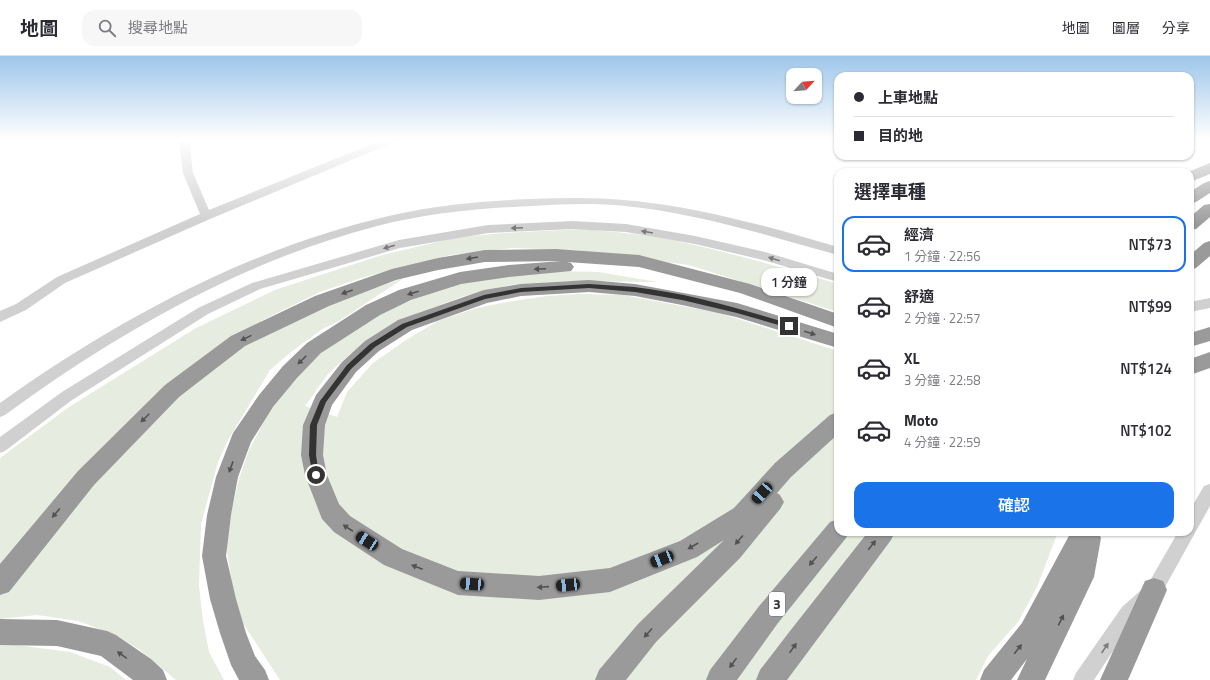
<!DOCTYPE html>
<html lang="zh-TW">
<meta charset="utf-8">
<style>
:root{--surface:#fff;--page:#f7f7f7;--text:#2b2b33;--muted:#7c7c81;--line:#e1e1e2;--accent:#1a73e8}
body{margin:0;font-family:"Titillium Web","Noto Sans TC",sans-serif;background:var(--page);color:var(--text);height:100vh;display:flex;flex-direction:column;font-size:15px;white-space:nowrap}
*{box-sizing:border-box;margin:0}
p{font-size:13px;color:var(--muted)}
.icon{flex:none;width:22px;height:22px;fill:none;stroke:currentColor;stroke-width:2;stroke-linecap:round;stroke-linejoin:round}
.map{position:relative;flex:1;overflow:hidden}
.side{position:absolute;left:834px;top:112px;width:360px;height:368px;display:flex;flex-direction:column;background:var(--surface);border-radius:12px;box-shadow:0 1px 3px #0004}
.side>*{flex:none}
.hud{position:absolute;left:834px;top:16px;width:360px;height:88px;border-radius:12px;box-shadow:0 1px 3px #0004;display:grid;align-content:center;height:88px;padding:0 20px;background:var(--surface)}
.needle{width:26px;rotate:64deg}
.buttons{position:absolute;left:786px;top:12px;display:grid;gap:8px}
.buttons a{display:grid;place-items:center;width:36px;height:36px;border-radius:8px;background:var(--surface);box-shadow:0 1px 3px #0004;font-size:20px}
.end{position:absolute;width:18px;height:18px;margin:-9px;border:5px solid #333;background:#fff;box-shadow:0 0 0 2px #fff}
.from{border-radius:50%}
.bubble{position:absolute;height:28px;border-radius:12px;background:var(--surface);box-shadow:0 1px 3px #0004;font-size:13px;font-weight:600;line-height:28px;text-align:center}
.car{position:absolute;width:12px;height:24px;margin:-12px -6px;border-radius:5px;box-shadow:0 0 3px 1px #0007;background:linear-gradient(#222 24%,#8ab4d8 0 40%,#222 0 76%,#8ab4d8 0 86%,#222 0)}
.hud b{display:flex;align-items:center;gap:14px;height:38px;font-size:15px}
.hud b+b{border-top:1px solid var(--line)}
.hud i{width:10px;height:10px;background:var(--text)}
ul{padding:0;list-style:none}
li{display:flex;align-items:center;gap:12px;height:56px;margin:0 8px 6px;padding:0 12px;border:2px solid transparent;border-radius:12px}
li div{flex:1}
li b{display:block;font-size:15px}
li em{font-style:normal;font-weight:600}
li.on{border-color:var(--accent)}
li>.icon{width:36px;height:36px;stroke-width:1.5}
h2{padding:0 20px;font-size:18px;line-height:48px}
.cta{display:flex;gap:8px;margin-top:auto;padding:8px 20px}
.cta a{flex:1;height:46px;border-radius:12px;background:var(--accent);color:#fff;font-size:16px;font-weight:600;line-height:46px;text-align:center}
header{display:flex;align-items:center;gap:24px;box-sizing:border-box;height:56px;padding:0 20px;background:var(--surface);border-bottom:1px solid var(--line)}
header strong{font-size:19px}
nav{display:flex;gap:22px;margin-inline-start:auto;font-size:14px}
.search{width:280px;height:36px;background:var(--page);display:flex;align-items:center;gap:10px;box-sizing:border-box;padding:0 14px;border-radius:12px;color:var(--muted);font-size:15px}
.map>svg:first-child{display:block}
</style>
<header>
<strong>地圖</strong>
<div class="search"><svg class="icon" aria-label="search" viewBox="0 0 24 24"><circle cx="10" cy="10" r="6"/><path d="M15 15l6 6"/></svg>搜尋地點</div>
<nav><a>地圖</a><a>圖層</a><a>分享</a></nav>
</header>
<div class="map">
<svg width="1210" height="624" viewBox="0 0 1210 624">
<rect width="100%" height="100%" fill="#fff"/>
<path fill="#e6ecdf" d="M584,173C614,176 644,178 672,184C728,196 784,212 838,228V256L689,209L574,194L513,192L450,199L361,222L320,236L261,265L271,277L332,247L404,222L339,265L321,274L291,296L270,314L228,384L218,406L201,468L199,530L203,565L209,596L224,624H176L140,594L116,579L78,565L37,559L0,563V402L69,351L196,272L275,234L382,199L459,181L505,177Z
M556,215L598,216L658,226L568,225L510,229L461,241L416,258L370,283L350,298L328,318L305,350L337,361L347,336L373,307L406,284L438,265L477,252L513,245L547,240L580,238L623,239L719,257L838,295V476H1058L1037,531L1018,566L988,600L976,624H280L237,558L225,484L239,423L249,394L268,358L287,334L305,313L332,287L385,255L451,229L487,222Z
M9,588L70,596L110,611L126,624H0V589Z"/>
<g fill="none" stroke-linecap="round" stroke-linejoin="round">
<path fill="#d0d0d0" fill-rule="evenodd" d="M179,83H189L193,117L209,154L384,83H398L397,85L210,163L65,227L26,254L0,266V255L16,248L57,221L200,158L183,117Z
M568,142C662,140 749,165 838,191V199C768,180 698,157 625,150C594,147 563,148 532,150C480,152 427,157 377,170C242,205 117,277 5,359L0,361V347C118,263 251,191 393,159C451,146 509,143 568,142Z
M573,165L626,168L695,180L765,196L838,218V226L763,204L695,188L626,176L573,173L488,177L400,192L260,233L208,258L72,344L5,395L0,397V381L62,336L198,252L252,227L399,184L488,169Z
M1210,242V252L1190,256V246Z
M1210,428V450L1160,540L1134,563L1094,624H1073L1076,617L1122,551L1148,528L1178,476H1190V454L1204,430Z"/>
<path fill="#9a9a9a" fill-rule="evenodd" d="M1210,107V118L1190,126V116H1188Z
M1210,125V137L1196,146L1190,148V136L1204,127Z
M1210,148V161L1196,173L1190,174V161L1204,149Z
M1210,185V200L1196,212L1190,214V199L1204,187Z
M556,193L639,199L750,228L838,258V272L740,237L639,211L567,206L571,207L574,211L571,215L509,221L461,228L411,244L380,259L321,297L297,322L273,351L251,386L238,421L231,459L226,500L236,543L246,577L255,600L265,614L269,624H239L231,609L220,577L210,543L202,500L207,459L216,421L233,377L259,339L283,310L307,287L366,249L399,234L460,216L509,209L562,205L485,206L438,214L396,224L329,250L245,290L179,341L94,429L9,536L0,539V508L78,415L165,329L231,280L315,240L392,213L438,202L485,194Z
M589,224L635,228L737,247L838,278V292L736,261L682,249L635,240L589,236L521,240L487,247L412,274L379,295L356,316L332,349L325,369L323,399L327,419L339,448L350,460L402,493L458,515L539,520L610,512L680,485L734,452L775,407L830,359L838,356V378L791,421L777,437L780,439L784,446L780,453L740,502L656,586L626,624H595L599,614L638,568L724,484L697,501L610,536L539,544L458,539L384,509L334,476L322,463L305,419L301,399L303,369L316,339L342,306L365,285L398,264L484,234L521,228Z
M1210,271V285L1190,291V277Z
M1210,296V312L1190,319V303Z
M838,463V476H849L846,482L778,567L737,624H706L710,614L760,549L830,466Z
M868,476H895L891,484L787,624H756L760,614L790,575Z
M1071,476H1098L1101,482L1094,521L1045,624H1017L1027,603L1011,624H980L984,614L1022,567Z
M1154,522L1163,525L1167,534L1128,624H1100L1145,525Z
M0,563L57,564L107,575L116,579L151,603L163,614L167,624H133L101,600L57,590L0,589Z"/>
</g>
<defs><path id="oneway-solid" d="M-6-.8H1V-3.2L6.5 0L1 3.2V.8H-6Z"/></defs>
<g fill="#7a7a7a">
<use href="#oneway-solid" transform="translate(517 172) rotate(178)"/>
<use href="#oneway-solid" transform="translate(647 176) rotate(-170)"/>
<use href="#oneway-solid" transform="translate(389 191) rotate(164)"/>
<use href="#oneway-solid" transform="translate(774 203) rotate(-163)"/>
<use href="#oneway-solid" transform="translate(1105 592) rotate(-56)"/>
</g>
<g fill="#525252">
<use href="#oneway-solid" transform="translate(472 202) rotate(170)"/>
<use href="#oneway-solid" transform="translate(540 213) rotate(177)"/>
<use href="#oneway-solid" transform="translate(347 236) rotate(160)"/>
<use href="#oneway-solid" transform="translate(413 237) rotate(162)"/>
<use href="#oneway-solid" transform="translate(810 277) rotate(17)"/>
<use href="#oneway-solid" transform="translate(246 282) rotate(154)"/>
<use href="#oneway-solid" transform="translate(302 304) rotate(135)"/>
<use href="#oneway-solid" transform="translate(145 362) rotate(135)"/>
<use href="#oneway-solid" transform="translate(231 411) rotate(110)"/>
<use href="#oneway-solid" transform="translate(56 457) rotate(130)"/>
<use href="#oneway-solid" transform="translate(348 472) rotate(-147)"/>
<use href="#oneway-solid" transform="translate(739 484) rotate(131)"/>
<use href="#oneway-solid" transform="translate(872 489) rotate(-52)"/>
<use href="#oneway-solid" transform="translate(693 490) rotate(150)"/>
<use href="#oneway-solid" transform="translate(813 505) rotate(130)"/>
<use href="#oneway-solid" transform="translate(417 511) rotate(-159)"/>
<use href="#oneway-solid" transform="translate(543 531) rotate(176)"/>
<use href="#oneway-solid" transform="translate(1061 564) rotate(-64)"/>
<use href="#oneway-solid" transform="translate(648 577) rotate(132)"/>
<use href="#oneway-solid" transform="translate(793 592) rotate(-55)"/>
<use href="#oneway-solid" transform="translate(1018 593) rotate(-52)"/>
<use href="#oneway-solid" transform="translate(122 599) rotate(-145)"/>
<use href="#oneway-solid" transform="translate(733 607) rotate(126)"/>
</g>
<linearGradient id="sky" x2="0" y2="1"><stop stop-color="#9ec6ea"/><stop offset="0.49" stop-color="#fff"/><stop offset="1" stop-color="#fff" stop-opacity="0"/></linearGradient>
<rect width="1210" height="170" fill="url(#sky)"/>
<path fill="#333" d="M589,228C604,229 619,230 634,231C688,237 740,253 791,268L792,270L789,272L737,257L682,244L635,236L589,232L521,236L485,243L407,271L375,291L351,313L326,346L317,369L316,399L319,419L316,423L313,422L309,399L310,369L320,345L347,309L370,288L402,268L484,239L521,232Z"/>
<g text-anchor="middle" stroke-width="4" stroke-linejoin="round" paint-order="stroke">
<rect fill="#fff" stroke="#707070" stroke-width="1" x="769" y="536" width="16" height="24" rx="3"/>
<g font-size="14" font-weight="bold" fill="#333">
<text x="777" y="553">3</text>
</g>
</g>
</svg>
<div class="buttons">
<a><svg class="needle" viewBox="-14 -14 28 28"><path d="M0-13l5 13h-10z" fill="#e53935"/><path d="M0 13l5-13h-10z" fill="#7c7c81"/></svg></a>
</div>
<i class="end from" style="left:316px;top:419px"></i>
<i class="end" style="left:789px;top:270px"></i>
<div class="bubble" style="left:761px;top:212px;width:56px">1 分鐘</div>
<i class="car" style="left:762px;top:437px;rotate:222deg"></i>
<i class="car" style="left:367px;top:485px;rotate:303deg"></i>
<i class="car" style="left:662px;top:503px;rotate:248deg"></i>
<i class="car" style="left:472px;top:528px;rotate:274deg"></i>
<i class="car" style="left:568px;top:529px;rotate:264deg"></i>
<div class="hud">
<b><i class="from"></i>上車地點</b>
<b><i></i>目的地</b>
</div>
<section class="side">
<h2>選擇車種</h2>
<ul>
<li class="on"><svg class="icon" aria-label="car" viewBox="0 0 24 24"><path d="M5 17H2v-5l4-1 3-4h7l3 4 3 1v5h-3M9 17h6M6 11h13"/><circle cx="7" cy="17" r="2"/><circle cx="17" cy="17" r="2"/></svg><div><b>經濟</b><p>1 分鐘 · 22:56</p></div><em>NT$73</em></li>
<li><svg class="icon" aria-label="car" viewBox="0 0 24 24"><path d="M5 17H2v-5l4-1 3-4h7l3 4 3 1v5h-3M9 17h6M6 11h13"/><circle cx="7" cy="17" r="2"/><circle cx="17" cy="17" r="2"/></svg><div><b>舒適</b><p>2 分鐘 · 22:57</p></div><em>NT$99</em></li>
<li><svg class="icon" aria-label="car" viewBox="0 0 24 24"><path d="M5 17H2v-5l4-1 3-4h7l3 4 3 1v5h-3M9 17h6M6 11h13"/><circle cx="7" cy="17" r="2"/><circle cx="17" cy="17" r="2"/></svg><div><b>XL</b><p>3 分鐘 · 22:58</p></div><em>NT$124</em></li>
<li><svg class="icon" aria-label="car" viewBox="0 0 24 24"><path d="M5 17H2v-5l4-1 3-4h7l3 4 3 1v5h-3M9 17h6M6 11h13"/><circle cx="7" cy="17" r="2"/><circle cx="17" cy="17" r="2"/></svg><div><b>Moto</b><p>4 分鐘 · 22:59</p></div><em>NT$102</em></li>
</ul>
<div class="cta"><a>確認</a></div>
</section>
</div>
